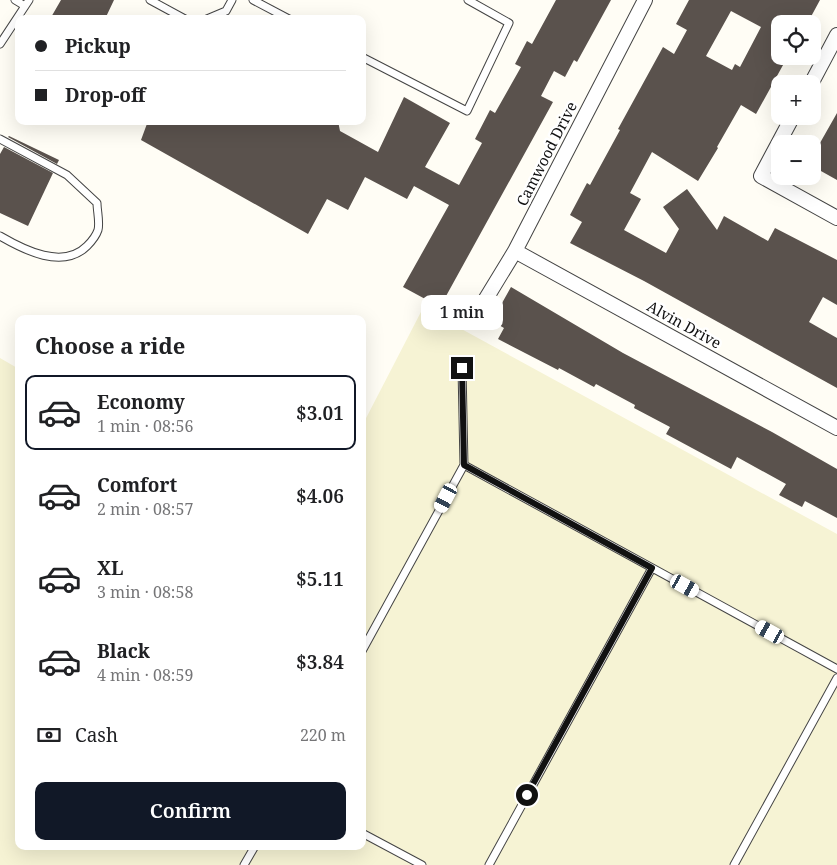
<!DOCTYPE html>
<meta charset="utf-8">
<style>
:root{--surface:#fff;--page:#f6f6f6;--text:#202124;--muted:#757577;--line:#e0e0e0;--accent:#111827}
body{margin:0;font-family:"Noto Serif",serif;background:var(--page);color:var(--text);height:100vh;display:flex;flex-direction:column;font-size:19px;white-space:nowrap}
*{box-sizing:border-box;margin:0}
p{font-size:16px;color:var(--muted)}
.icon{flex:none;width:28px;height:28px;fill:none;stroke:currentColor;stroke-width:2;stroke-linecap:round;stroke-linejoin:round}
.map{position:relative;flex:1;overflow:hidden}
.details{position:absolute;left:15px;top:315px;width:351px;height:535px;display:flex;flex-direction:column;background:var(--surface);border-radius:10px;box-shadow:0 5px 20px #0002}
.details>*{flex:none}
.top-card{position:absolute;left:15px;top:15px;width:351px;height:110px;border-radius:10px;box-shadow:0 5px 20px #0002;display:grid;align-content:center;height:110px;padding:0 20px;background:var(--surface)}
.buttons{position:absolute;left:771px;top:15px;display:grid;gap:10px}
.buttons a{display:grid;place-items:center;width:50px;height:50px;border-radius:10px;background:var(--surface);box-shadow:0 5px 20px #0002;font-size:25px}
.end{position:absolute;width:22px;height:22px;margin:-11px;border:6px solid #111;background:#fff;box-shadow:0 0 0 2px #fff}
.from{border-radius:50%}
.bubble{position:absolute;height:35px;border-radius:10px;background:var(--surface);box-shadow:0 5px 20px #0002;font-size:16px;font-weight:600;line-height:35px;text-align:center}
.car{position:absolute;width:15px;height:30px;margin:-15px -8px;border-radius:6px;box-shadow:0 0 4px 1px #0007;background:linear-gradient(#fff 24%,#345 0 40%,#fff 0 76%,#345 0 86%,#fff 0)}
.top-card b{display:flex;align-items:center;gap:18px;height:48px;font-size:19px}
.top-card b+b{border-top:1px solid var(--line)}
.top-card i{width:12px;height:12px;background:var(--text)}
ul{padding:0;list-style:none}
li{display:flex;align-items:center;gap:15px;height:75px;margin:0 10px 8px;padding:0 10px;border:2px solid transparent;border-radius:10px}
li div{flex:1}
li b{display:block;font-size:19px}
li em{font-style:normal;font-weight:600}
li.active{border-color:var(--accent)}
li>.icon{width:45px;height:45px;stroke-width:1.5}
h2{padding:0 20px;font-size:22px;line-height:60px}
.pay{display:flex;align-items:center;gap:12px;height:55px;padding:0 20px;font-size:19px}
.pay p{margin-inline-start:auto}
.cta{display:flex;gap:10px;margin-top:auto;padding:10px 20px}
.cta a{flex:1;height:58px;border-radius:10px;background:var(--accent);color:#fff;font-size:20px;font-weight:600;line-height:58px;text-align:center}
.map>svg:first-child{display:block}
</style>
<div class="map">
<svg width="837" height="865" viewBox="0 0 837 865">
<rect width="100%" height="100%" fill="#fffdf5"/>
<path fill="#f6f3d4" d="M423,308L837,534V865H0V358L19,369V846H362L363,424Z"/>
<path fill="#5a524d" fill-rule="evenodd" d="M61,0H114L105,19H50Z
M556,0H611L577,62L574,60L565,77L554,71L541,96L553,102L440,307L403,287L449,205L414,186L407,199L365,177L348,210L327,199L308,234L141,140L148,121H338L340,131L378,152L404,97L450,123L425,167L459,185L482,143L475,139L490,110L495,113L521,67L515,64L527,41L532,44Z
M689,0H820L807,24H780V56H788L756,114L741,105L717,147L718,148L698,181L652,152L630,193L641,199L624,230L666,253L679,229L663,207L687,189L717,230L724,216L768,241L775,228L837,260V305L823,297L809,322L837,338V388L644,281L570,243L582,222L570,215L587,183L590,185L620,130L618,129L663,47L674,54L687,30L676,24ZM731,11L761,27L740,67L735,64L732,70L706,56Z
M837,113V180L812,166V157Z
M9,136L59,160L57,164L8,137Z
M4,147L53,173L28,226L0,213V154Z
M511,287L623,353L772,432L837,469V518L805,501L802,507L779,495L786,484L737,457L731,469L666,434L670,427L634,408L635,405L596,384L594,387L559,368L558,370L498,339L504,328L492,321Z"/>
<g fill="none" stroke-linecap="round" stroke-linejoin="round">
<defs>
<path id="lane" d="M15,0L25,6
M150,0L185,19
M253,0L289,19
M207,19L226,11L232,0
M0,44L29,0
M362,57L467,111L509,23L468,0
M0,139L67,175L97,203C97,211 100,222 98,230C96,236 91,242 87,246C63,270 24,250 0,236
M464,465L837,669
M362,651L464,465L462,368
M362,833L422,865
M244,865L255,846
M489,865L652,568
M734,865L837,678"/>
<path id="street" d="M811,84L837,35
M793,116L761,176L837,218
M515,251L837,428
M473,320L515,251L645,0"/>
</defs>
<use href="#lane" stroke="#444" stroke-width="9"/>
<use href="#street" stroke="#444" stroke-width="16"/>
<use href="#lane" stroke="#fff" stroke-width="7"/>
<use href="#street" stroke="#fff" stroke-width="14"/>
</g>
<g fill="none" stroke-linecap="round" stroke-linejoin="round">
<path stroke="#111" stroke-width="6" d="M462,368L464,465L652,568L527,795"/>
</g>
<g text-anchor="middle" stroke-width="5" stroke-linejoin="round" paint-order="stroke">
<g font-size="15" fill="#111" stroke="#fff">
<text transform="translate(547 154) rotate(-63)" y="5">Camwood Drive</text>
<text transform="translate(684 325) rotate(29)" y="5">Alvin Drive</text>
</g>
</g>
</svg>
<div class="buttons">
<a><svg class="icon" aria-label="locate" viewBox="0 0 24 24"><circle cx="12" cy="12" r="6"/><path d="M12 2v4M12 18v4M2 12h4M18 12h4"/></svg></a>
<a>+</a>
<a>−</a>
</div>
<i class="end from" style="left:527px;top:795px"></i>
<i class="end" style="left:462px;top:368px"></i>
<div class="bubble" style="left:421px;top:295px;width:82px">1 min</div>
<i class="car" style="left:446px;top:498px;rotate:208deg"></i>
<i class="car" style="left:685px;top:586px;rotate:119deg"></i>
<i class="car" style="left:770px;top:632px;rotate:299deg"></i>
<div class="top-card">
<b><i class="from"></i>Pickup</b>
<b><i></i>Drop-off</b>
</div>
<section class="details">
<h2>Choose a ride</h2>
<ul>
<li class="active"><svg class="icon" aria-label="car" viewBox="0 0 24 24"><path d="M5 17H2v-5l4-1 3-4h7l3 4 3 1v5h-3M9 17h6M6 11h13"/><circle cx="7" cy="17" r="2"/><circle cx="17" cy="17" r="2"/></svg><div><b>Economy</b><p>1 min · 08:56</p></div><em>$3.01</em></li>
<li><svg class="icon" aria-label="car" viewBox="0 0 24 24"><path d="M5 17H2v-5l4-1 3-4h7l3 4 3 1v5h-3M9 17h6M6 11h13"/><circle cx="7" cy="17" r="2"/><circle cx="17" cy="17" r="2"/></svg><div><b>Comfort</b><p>2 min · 08:57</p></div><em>$4.06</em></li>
<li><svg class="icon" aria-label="car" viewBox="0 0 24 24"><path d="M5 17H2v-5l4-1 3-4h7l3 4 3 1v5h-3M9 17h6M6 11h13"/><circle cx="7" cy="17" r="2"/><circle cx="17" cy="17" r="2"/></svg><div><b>XL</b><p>3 min · 08:58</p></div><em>$5.11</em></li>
<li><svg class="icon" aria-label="car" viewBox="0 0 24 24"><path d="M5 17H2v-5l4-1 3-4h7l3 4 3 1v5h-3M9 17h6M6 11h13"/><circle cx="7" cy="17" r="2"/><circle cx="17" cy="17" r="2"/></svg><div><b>Black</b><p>4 min · 08:59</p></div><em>$3.84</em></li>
</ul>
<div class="pay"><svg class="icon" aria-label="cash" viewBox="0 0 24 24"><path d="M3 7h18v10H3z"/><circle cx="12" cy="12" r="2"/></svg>Cash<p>220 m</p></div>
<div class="cta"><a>Confirm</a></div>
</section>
</div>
